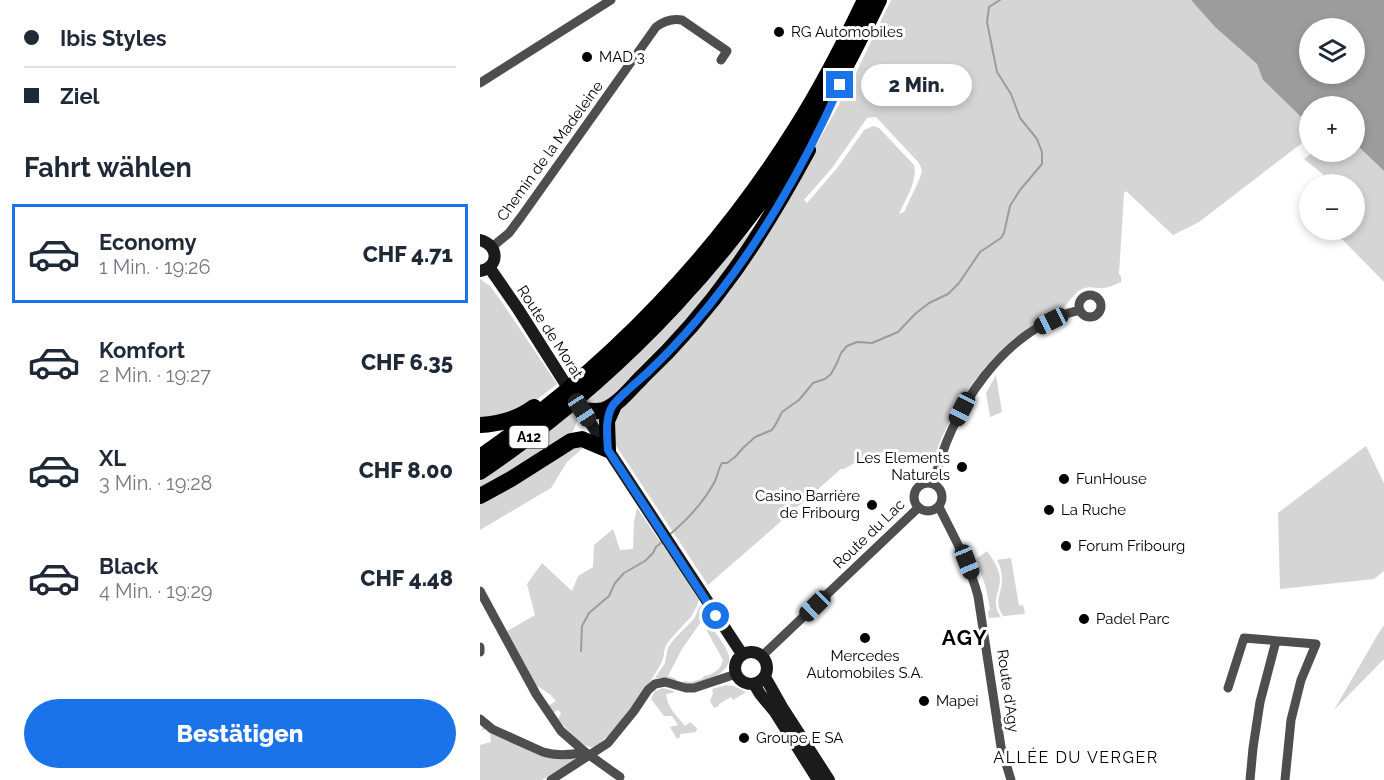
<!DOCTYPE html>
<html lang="de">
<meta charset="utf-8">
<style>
:root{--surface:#fff;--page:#f6f6f7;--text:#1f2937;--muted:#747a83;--line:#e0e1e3;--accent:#1a73e8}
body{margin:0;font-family:Raleway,sans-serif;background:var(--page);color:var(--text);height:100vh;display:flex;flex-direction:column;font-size:22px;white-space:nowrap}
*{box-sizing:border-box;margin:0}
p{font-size:20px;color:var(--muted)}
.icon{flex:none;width:33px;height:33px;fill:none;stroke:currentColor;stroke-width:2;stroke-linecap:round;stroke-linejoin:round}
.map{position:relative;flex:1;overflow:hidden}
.side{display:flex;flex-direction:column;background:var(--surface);width:480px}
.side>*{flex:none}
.top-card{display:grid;align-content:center;height:132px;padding:0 24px;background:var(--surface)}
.tools{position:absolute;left:819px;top:18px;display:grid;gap:12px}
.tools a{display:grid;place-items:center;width:66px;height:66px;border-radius:50%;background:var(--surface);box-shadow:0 3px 9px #0003;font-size:30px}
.end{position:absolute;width:27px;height:27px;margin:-14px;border:8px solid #1a73e8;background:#fff;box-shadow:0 0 0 3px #fff}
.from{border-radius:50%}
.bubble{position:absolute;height:42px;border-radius:21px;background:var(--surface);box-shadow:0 3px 9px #0003;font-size:20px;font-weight:800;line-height:42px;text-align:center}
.car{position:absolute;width:18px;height:36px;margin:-18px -9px;border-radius:8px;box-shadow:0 0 4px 2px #0007;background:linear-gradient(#222 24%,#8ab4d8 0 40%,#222 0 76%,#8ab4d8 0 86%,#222 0)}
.top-card b{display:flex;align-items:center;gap:21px;height:57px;font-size:22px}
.top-card b+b{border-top:2px solid var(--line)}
.top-card i{width:15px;height:15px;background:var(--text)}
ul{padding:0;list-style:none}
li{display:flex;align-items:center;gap:18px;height:99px;margin:0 12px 9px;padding:0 12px;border:3px solid transparent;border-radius:0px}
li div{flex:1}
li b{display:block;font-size:22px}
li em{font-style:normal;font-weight:800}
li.selected{border-color:var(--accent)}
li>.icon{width:54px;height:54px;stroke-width:1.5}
h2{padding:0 24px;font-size:27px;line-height:72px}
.primary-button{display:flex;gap:12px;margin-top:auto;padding:12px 24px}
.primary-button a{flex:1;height:69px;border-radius:36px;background:var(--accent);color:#fff;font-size:24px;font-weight:800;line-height:69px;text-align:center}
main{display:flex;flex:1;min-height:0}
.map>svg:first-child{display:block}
</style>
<main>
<section class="side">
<div class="top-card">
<b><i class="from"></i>Ibis Styles</b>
<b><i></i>Ziel</b>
</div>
<h2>Fahrt wählen</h2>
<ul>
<li class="selected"><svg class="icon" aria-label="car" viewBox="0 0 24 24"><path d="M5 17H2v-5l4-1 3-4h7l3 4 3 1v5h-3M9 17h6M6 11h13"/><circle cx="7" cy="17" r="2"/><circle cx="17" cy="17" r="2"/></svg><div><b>Economy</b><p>1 Min. · 19:26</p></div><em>CHF 4.71</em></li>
<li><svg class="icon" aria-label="car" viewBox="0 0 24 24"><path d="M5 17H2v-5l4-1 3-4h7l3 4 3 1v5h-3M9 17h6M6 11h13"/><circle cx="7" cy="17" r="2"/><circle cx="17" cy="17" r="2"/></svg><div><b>Komfort</b><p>2 Min. · 19:27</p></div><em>CHF 6.35</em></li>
<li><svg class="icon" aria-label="car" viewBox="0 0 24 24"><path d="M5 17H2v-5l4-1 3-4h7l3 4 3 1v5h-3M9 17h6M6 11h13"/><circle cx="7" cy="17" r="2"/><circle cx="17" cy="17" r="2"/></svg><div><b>XL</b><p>3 Min. · 19:28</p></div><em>CHF 8.00</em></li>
<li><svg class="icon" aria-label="car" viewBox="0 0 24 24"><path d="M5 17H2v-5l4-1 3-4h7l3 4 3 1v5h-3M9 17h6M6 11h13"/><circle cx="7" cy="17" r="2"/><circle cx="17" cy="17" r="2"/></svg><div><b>Black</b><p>4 Min. · 19:29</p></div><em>CHF 4.48</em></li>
</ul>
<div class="primary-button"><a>Bestätigen</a></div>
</section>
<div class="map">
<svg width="904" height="780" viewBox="0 0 904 780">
<rect width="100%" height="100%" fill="#fff"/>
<path fill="#d5d5d5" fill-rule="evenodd" d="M411,0H711L735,27L777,64L783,80L821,117L829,122V148L822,143L719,222L693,235L646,191L644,193L639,274L641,276V282C636,284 630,287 624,288C616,289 610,285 602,289C594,292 588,305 579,311C570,317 559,320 551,326C513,352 484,389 465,431C459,442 456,454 452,466H448L449,463L441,460L440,462C402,448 399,448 364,469H361L228,585L121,423L122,430L115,417L116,416L106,402L213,298L264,237L312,189L372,81ZM396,117L439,163L442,170L440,178L424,212L419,214C425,200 438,181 434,165L399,128L393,126L384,130L358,167L327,203L324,200L352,168L387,118Z
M875,145L880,148L904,171V282L856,233L860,230H874L875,216L884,208L875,201L874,184H855L824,159L833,152H874Z
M0,279L10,286L19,298L77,384L55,401L39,410L0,421Z
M516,375L522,412L510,417L506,393Z
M95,410L99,416L94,429L87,440L0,493V481L30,460Z
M112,440L87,462L71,488L0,530V502L58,466Z
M886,446L904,483V571L894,579L800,589L798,513Z
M157,508L179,540L181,539L219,600C216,606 214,615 208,620C201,628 193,635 187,644C183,650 185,655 182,661C176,677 128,743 113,747C103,749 85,727 78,719L81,713L78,710L73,713L68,706L76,701L71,695L56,685L27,631L55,615L47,584L62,563L92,591L98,576L113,567L114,545L133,529L140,550L153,549L154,521Z
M507,551C513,559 519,568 520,578C520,594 510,601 521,617L509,618L508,612L510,609L506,588L496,559Z
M531,558L539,606L543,605L545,614L523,616C513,600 522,595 522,579C522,572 520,566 517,560Z
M221,604L225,616L202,649L188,676L197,679L195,681L185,678H175L185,663L188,647L196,637L214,619Z
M230,625C236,634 244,643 248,653C255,669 231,680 219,683C214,684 209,684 204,684L203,681L210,682L222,679L224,676C233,675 241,669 243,660L227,631V628Z
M904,625V659L854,710L898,634Z
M246,685L254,686L266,692L253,700L251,697L239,704V706L234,708L230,701L233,693L232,689Z
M183,688L194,691L193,693L186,694C187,707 197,716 205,726L210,722L217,728L216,732L200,734V737L197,739L190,727L198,725L192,716H184L171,699L175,691Z
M6,727L25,737L96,757V760L62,780H0V745L11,742L10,731L6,729L0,731L3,728Z"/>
<path fill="#9c9c9c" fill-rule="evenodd" d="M711,0H904V171L880,148L875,145L874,106H830L829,122L821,117L783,80L777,64L735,27ZM830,28H874V74H830Z"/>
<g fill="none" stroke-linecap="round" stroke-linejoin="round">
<path stroke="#9c9c9c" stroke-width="2" d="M188,536C206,521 224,502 235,481C238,475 238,469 242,463H247L255,457L263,448L275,437L292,430L297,422L302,412L319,400L333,383L345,379L351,374L357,363L361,353L367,346L377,342L392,343L418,332L435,314L449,303L468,294L479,283L500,252L521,238L524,233L530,206L540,190L562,164V152L557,139L540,118L531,94L517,72L507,22L509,7L520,0
M101,651L102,626L109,613L129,596L135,583L144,573L165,561L173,553L176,547L182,542"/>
<path stroke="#4e4e4e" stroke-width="9" d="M0,83L131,0
M12,247L29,233L41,217L176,27C184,21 192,18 202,20L247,51L241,60
M599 306a11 11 0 1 1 22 0a11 11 0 1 1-22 0Z
M434 497a14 14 0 1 1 28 0a14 14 0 1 1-28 0Z
M454,484C468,412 525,327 600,310
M459,507C474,537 489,563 498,596L521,747L531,780
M0,591L56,694L81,731L105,752L140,777
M0,647V652
M282,656L438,508
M748,688L764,638L836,644L821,680L811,720L805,780
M0,719L12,729L63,752C76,756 91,755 105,752
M71,780L128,743L154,711L168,690L175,684L185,682L206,688H214L256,674
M770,780L773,748L780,702L796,641"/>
<path stroke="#1b1b1b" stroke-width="12" d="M0,240C19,245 20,267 0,271
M9,267L38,309L102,410L262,654
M255 668a16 16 0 1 1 32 0a16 16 0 1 1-32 0Z
M285,677L302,707L349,780
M274,684L280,694L295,712L338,780"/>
<path stroke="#000" stroke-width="16" d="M102,410C109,411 117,412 124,410C139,404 151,388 162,377C235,308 281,237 328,150
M0,425C20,424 38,419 54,407
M0,457C126,369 234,259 316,128C342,87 364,44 385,0
M0,472C143,375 263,246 349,97C367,65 383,33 399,0
M0,496L31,479L91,441L102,439L128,450L127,421L134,405"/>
</g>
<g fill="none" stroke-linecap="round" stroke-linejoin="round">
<path stroke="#1a73e8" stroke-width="8" d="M236,616L128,450C127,435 125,417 133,405C141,395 157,382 167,373C185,356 201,339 217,320C275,252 324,167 360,85"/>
</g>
<g fill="#000" stroke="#fff" stroke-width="2">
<circle cx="299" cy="32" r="6"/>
<circle cx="107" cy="57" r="6"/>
<circle cx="482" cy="467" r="6"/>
<circle cx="584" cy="479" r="6"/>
<circle cx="392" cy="505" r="6"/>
<circle cx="569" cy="510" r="6"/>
<circle cx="586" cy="546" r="6"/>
<circle cx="604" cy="619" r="6"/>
<circle cx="385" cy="638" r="6"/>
<circle cx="444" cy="701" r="6"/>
<circle cx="264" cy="738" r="6"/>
</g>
<g text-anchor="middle" stroke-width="6" stroke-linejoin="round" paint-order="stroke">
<rect fill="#fff" stroke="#4c4c4c" stroke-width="1.5" x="29.5" y="426" width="39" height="22" rx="4.5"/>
<g font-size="14" font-weight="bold" fill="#000">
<text x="49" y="442">A12</text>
</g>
<g font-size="15" fill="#000" stroke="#fff" text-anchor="start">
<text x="311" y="37">RG Automobiles</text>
<text x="119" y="62">MAD 3</text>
<text x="470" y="463" text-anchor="end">Les Elements<tspan x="470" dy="17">Naturels</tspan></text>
<text x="596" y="484">FunHouse</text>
<text x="380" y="501" text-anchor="end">Casino Barrière<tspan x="380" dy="17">de Fribourg</tspan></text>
<text x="581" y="515">La Ruche</text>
<text x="598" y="551">Forum Fribourg</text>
<text x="616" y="624">Padel Parc</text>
<text x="385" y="661" text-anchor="middle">Mercedes<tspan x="385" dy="17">Automobiles S.A.</tspan></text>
<text x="456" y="706">Mapei</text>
<text x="276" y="743">Groupe E SA</text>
</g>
<g font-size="15" fill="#000" stroke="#fff">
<text transform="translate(70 151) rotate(-54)" y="5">Chemin de la Madeleine</text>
<text transform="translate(70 332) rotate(57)" y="5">Route de Morat</text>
<text transform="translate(389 534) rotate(-44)" y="5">Route du Lac</text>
<text transform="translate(528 691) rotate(82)" y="5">Route d'Agy</text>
</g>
<g font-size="16" letter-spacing="1.5" fill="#000" stroke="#fff">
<text x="596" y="763">ALLÉE DU VERGER</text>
</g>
<g font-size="21" font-weight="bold" letter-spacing="1.5" fill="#000" stroke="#fff">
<text x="485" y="645">AGY</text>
</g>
</g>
</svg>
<div class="tools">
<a><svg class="icon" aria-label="layers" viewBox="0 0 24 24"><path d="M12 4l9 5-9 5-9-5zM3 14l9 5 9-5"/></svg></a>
<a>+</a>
<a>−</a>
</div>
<i class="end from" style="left:236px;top:616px"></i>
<i class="end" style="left:360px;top:85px"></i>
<div class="bubble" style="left:381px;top:64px;width:111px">2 Min.</div>
<i class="car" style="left:571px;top:321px;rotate:243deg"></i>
<i class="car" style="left:482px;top:409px;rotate:207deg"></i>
<i class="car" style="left:102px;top:410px;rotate:147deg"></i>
<i class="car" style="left:487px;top:562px;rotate:158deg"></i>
<i class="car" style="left:335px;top:606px;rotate:226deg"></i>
</div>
</main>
